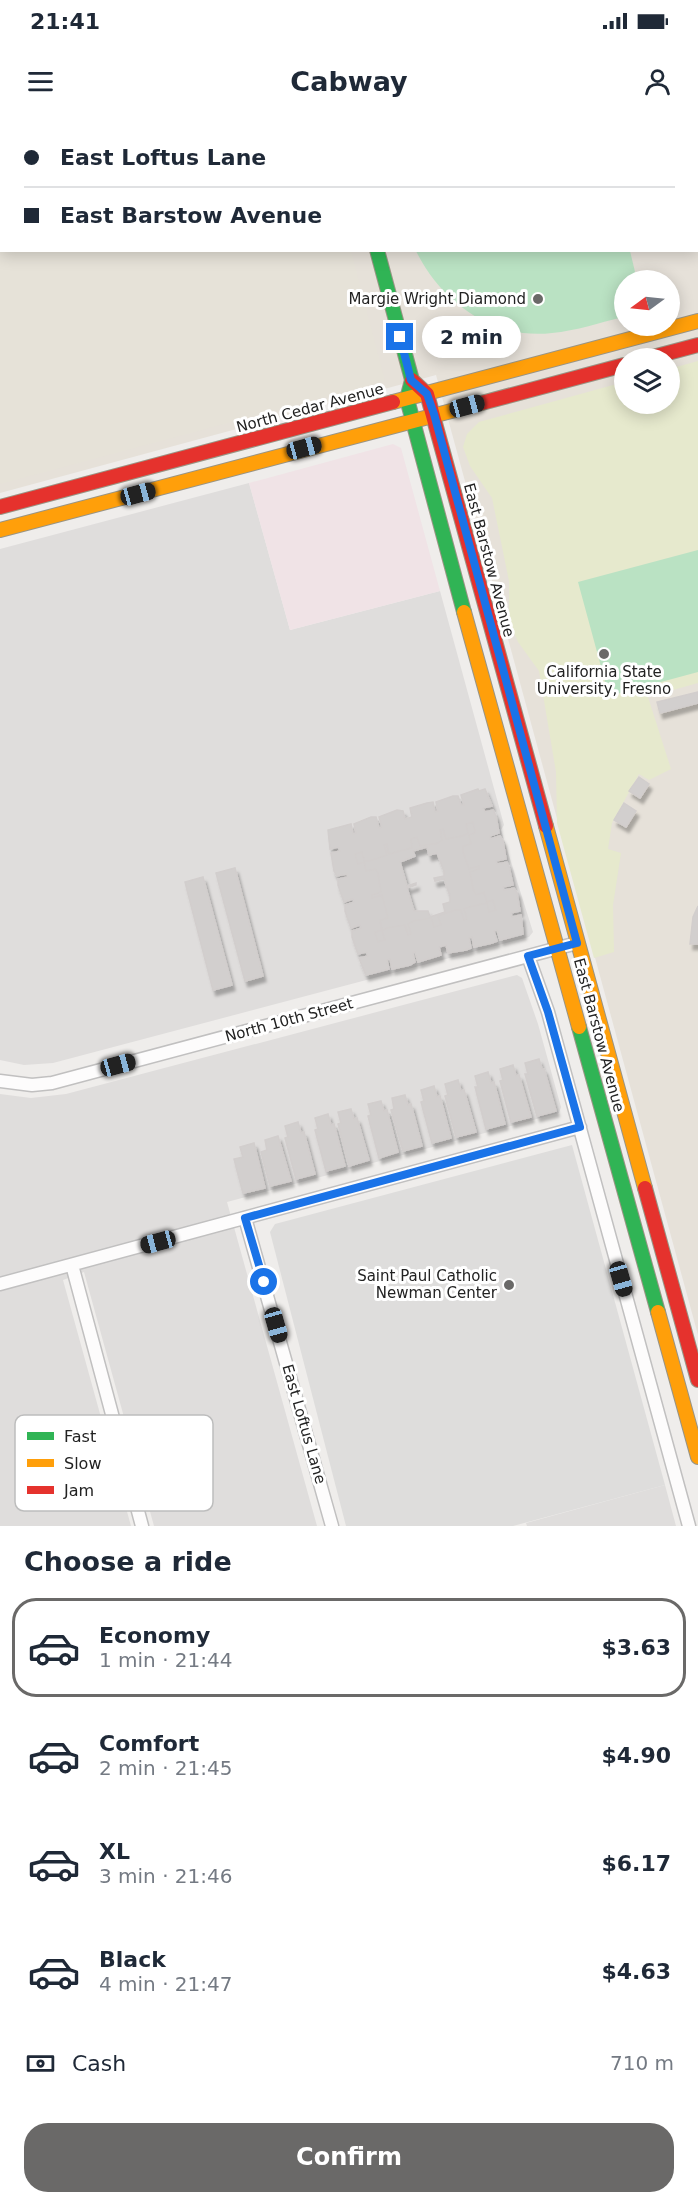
<!DOCTYPE html>
<meta charset="utf-8">
<style>
:root{--surface:#fff;--page:#f6f6f7;--text:#1f2937;--muted:#747a83;--line:#e0e1e3;--accent:#6a6968}
body{margin:0;font-family:"DejaVu Sans",sans-serif;background:var(--page);color:var(--text);height:100vh;display:flex;flex-direction:column;font-size:22px;white-space:nowrap}
*{box-sizing:border-box;margin:0}
p{font-size:20px;color:var(--muted)}
.icon{flex:none;width:33px;height:33px;fill:none;stroke:currentColor;stroke-width:2;stroke-linecap:round;stroke-linejoin:round}
.map{position:relative;height:1406px;overflow:hidden}
.sheet{display:flex;flex-direction:column;background:var(--surface);flex:1}
.sheet>*{flex:none}
.guide{position:absolute;left:0px;top:0px;width:699px;height:132px;box-shadow:0 3px 15px #0003;display:grid;align-content:center;height:132px;padding:0 24px;background:var(--surface)}
.needle{width:39px;rotate:255deg}
.controls{position:absolute;left:614px;top:150px;display:grid;gap:12px}
.controls a{display:grid;place-items:center;width:66px;height:66px;border-radius:50%;background:var(--surface);box-shadow:0 3px 15px #0003;font-size:30px}
.end{position:absolute;width:27px;height:27px;margin:-14px;border:8px solid #1a73e8;background:#fff;box-shadow:0 0 0 3px #fff}
.from{border-radius:50%}
.bubble{position:absolute;height:42px;border-radius:21px;background:var(--surface);box-shadow:0 3px 15px #0003;font-size:20px;font-weight:700;line-height:42px;text-align:center}
.car{position:absolute;width:18px;height:36px;margin:-18px -9px;border-radius:8px;box-shadow:0 0 4px 2px #0007;background:linear-gradient(#222 24%,#8ab4d8 0 40%,#222 0 76%,#8ab4d8 0 86%,#222 0)}
.guide b{display:flex;align-items:center;gap:21px;height:57px;font-size:22px}
.guide b+b{border-top:2px solid var(--line)}
.guide i{width:15px;height:15px;background:var(--text)}
ul{padding:0;list-style:none}
li{display:flex;align-items:center;gap:18px;height:99px;margin:0 12px 9px;padding:0 12px;border:3px solid transparent;border-radius:24px}
li div{flex:1}
li b{display:block;font-size:22px}
li em{font-style:normal;font-weight:700}
li.active{border-color:var(--accent)}
li>.icon{width:54px;height:54px;stroke-width:1.5}
h2{padding:0 24px;font-size:27px;line-height:72px}
.pay{display:flex;align-items:center;gap:15px;height:66px;padding:0 24px;font-size:22px}
.pay p{margin-inline-start:auto}
.button{display:flex;gap:12px;margin-top:auto;padding:12px 24px}
.button a{flex:1;height:69px;border-radius:24px;background:var(--accent);color:#fff;font-size:24px;font-weight:700;line-height:69px;text-align:center}
.status{display:flex;justify-content:space-between;align-items:center;height:42px;padding:0 30px;background:var(--surface);direction:ltr}
.status svg{height:16px;fill:currentColor}
header{display:flex;justify-content:space-between;align-items:center;height:78px;padding:0 24px;background:var(--surface);font-size:27px;font-weight:700}
.map>svg:first-child{display:block}
</style>
<div class="status"><b>21:41</b><svg viewBox="0 0 49 12"><path d="M0 12V9h3v3zM5 12V6h3v6zM10 12V3h3v9zM15 12V0h3v12zM26 1h20v11H26zM47 4h2v5h-2z"/></svg></div>
<header><svg class="icon" aria-label="menu" viewBox="0 0 24 24"><path d="M4 6h16M4 12h16M4 18h16"/></svg>Cabway<svg class="icon" aria-label="person" viewBox="0 0 24 24"><circle cx="12" cy="8" r="4"/><path d="M4 21q1-7 8-7t8 7"/></svg></header>
<div class="map">
<svg width="698" height="1406" viewBox="0 0 698 1406">
<defs>
<filter id="shadow"><feDropShadow dx="3" dy="5.5" stdDeviation="1.5" flood-color="#0004"/></filter>
</defs>
<rect width="100%" height="100%" fill="#efedeb"/>
<path fill="#dfdddc" d="M249,363L290,510L440,471L504,705L501,710L533,812L529,817L53,943L24,945L0,940V429Z
M517,855L522,858L538,904L561,987L559,993L227,1082L317,1406H154L84,1152L63,1160L131,1406H0V974L31,978L66,974Z
M665,1365L676,1406H527L526,1403Z"/>
<path fill="#f0e3e6" d="M393,324L401,328L440,471L290,510L249,363Z"/>
<path fill="#e6e1d9" fill-rule="evenodd" d="M0,0H698V1215L436,255L0,373ZM2,2H698V130H2ZM624,160H669V206H624ZM624,238H669V284H624Z"/>
<path fill="#dedddc" d="M572,1025L665,1365L513,1406H346L270,1112L275,1104Z"/>
<path fill="#e6e2d8" d="M0,0H317L2,2V130L351,131L385,261L0,364Z"/>
<path fill="#e6e9cd" d="M698,241V563L648,577L671,649L649,660L639,654L612,703L608,729L621,733L613,785L614,832L594,838L557,703L556,652L539,551L518,522L509,502V461L492,378L470,346L463,327L467,314L479,302L624,262V284H669V249Z"/>
<path fill="#bae2c3" d="M416,131H630L637,160H624V197C601,202 576,211 552,213C493,220 441,182 416,131Z
M698,430V552L609,576L578,462Z"/>
<path fill="#d2cfce" stroke="#d2cecd" stroke-width="1.5" fill-rule="evenodd" filter="url(#shadow)" d="M698,572V583L660,593L657,582Z
M639,657L649,664L640,678L629,671Z
M478,669L479,671L485,669L492,686L483,688L485,692L493,690L496,696L499,713L490,716V719L500,716L503,721L506,739L496,741L497,744L507,742L509,747L513,765L503,767L504,770L514,768L517,773L520,791L511,793L512,797L521,795L523,814L500,820L497,810L494,811L497,821L492,823L474,827L472,817L469,818L471,828L466,830L448,833L446,825L439,827L441,835L418,842L415,832L413,833L415,842L410,845L392,849L390,839L387,840L389,849L366,855L359,838L368,836L366,832L358,834L352,817V811L361,808L360,805L351,808L345,791V785L354,782L353,779L344,782L338,765V759L348,757L347,754L337,756L334,751L331,733L340,731L338,727L330,729L328,710L351,704L353,714L356,713L354,704L371,697H376L379,708L382,707L379,697L397,690L403,691L405,699L412,697L410,688L427,683L433,682L435,692L438,691L436,682L453,676H458L461,685H464L461,675ZM473,702L475,713L469,715L471,724L463,726V732L469,749L479,746V749L470,752L473,769L476,775L484,772L487,782L493,780L496,790L489,792L487,783L469,787L464,789L467,799L464,800L461,790H455L438,796L441,805L434,807L431,798L413,801L408,804L411,814L408,815L405,805L387,808L382,811L385,820L378,822L375,812L382,810L380,800L388,798L382,775L372,778V775L381,772L378,753L375,749L366,751L364,742L358,744L355,734L362,732L364,741H369L387,735L384,725L387,724L389,734L412,728L411,719L417,717L420,726L438,723L442,720L440,710L443,709L446,719L463,716L468,713L466,704Z
M624,683L636,691L626,707L614,700Z
M473,702L475,713L469,715L471,724L463,726V732L469,749L479,746V749L470,752L473,769L476,775L484,772L487,782L493,780L496,790L489,792L487,783L469,787L464,789L467,799L464,800L461,790H455L438,796L441,805L434,807L431,798L413,801L408,804L411,814L408,815L405,805L387,808L382,811L385,820L378,822L375,812L382,810L380,800L388,798L382,775L372,778V775L381,772L378,753L375,749L366,751L364,742L358,744L355,734L362,732L364,741H369L387,735L384,725L387,724L389,734L412,728L411,719L417,717L420,726L438,723L442,720L440,710L443,709L446,719L463,716L468,713L466,704Z
M427,727L429,735L437,733L444,751V756L434,758L435,761L444,759L450,776V782L443,784L445,792L430,797L428,791H414L407,768L416,765V763L407,766L400,742L415,736L413,731Z
M235,748L263,856L245,861L216,753Z
M203,757L232,865L213,870L185,762Z
M698,786V824H690L693,797Z
M539,939L542,949H544L556,991L537,996L525,954H528L525,943Z
M513,945L516,956L519,955L531,997L511,1002L500,961L503,960L500,949Z
M488,952L491,963L494,962L505,1004L486,1009L475,967H478L475,956Z
M458,960L461,971L464,970L476,1012L456,1017L445,976L448,975L445,964Z
M434,966L437,977L440,976L451,1018L432,1023L421,982L424,981L421,970Z
M405,975L408,985L411,984L422,1026L403,1031L391,990L394,989L392,978Z
M381,981L384,991L387,990L398,1032L379,1038L368,996L371,995L368,984Z
M351,989L354,999L357,998L369,1040L349,1046L338,1004L341,1003L338,992Z
M328,994L331,1005L334,1004L345,1046L326,1051L315,1010L318,1009L315,998Z
M298,1002L301,1013L304,1012L315,1054L296,1059L285,1018L288,1017L285,1006Z
M278,1016L291,1061L270,1066L261,1032L267,1030L265,1020Z
M254,1023L265,1068L243,1073L234,1039L243,1037L240,1027Z"/>
<g fill="none" stroke-linecap="round" stroke-linejoin="round">
<defs>
<path id="street" d="M528,836L548,892L689,1406
M0,961L32,965L52,963L577,823
M245,1098L332,1406
M72,1145L142,1406
M0,1164L580,1007"/>
<path id="fast" d="M342,0V2
M377,130L412,260L407,279L464,492
M579,907L658,1192"/>
<path id="slow" d="M393,282L698,201
M0,410L474,285
M464,492L579,907
M546,706L645,1068
M658,1192L698,1337"/>
<path id="jam" d="M649,238L698,225
M412,260L427,274L546,706
M474,285L624,245
M0,387L393,282
M645,1068L698,1260"/>
</defs>
<use href="#street" stroke="#c1c0c0" stroke-width="15"/>
<use href="#fast" stroke="#999484" stroke-width="16"/>
<use href="#slow" stroke="#999484" stroke-width="16"/>
<use href="#jam" stroke="#999484" stroke-width="16"/>
<use href="#street" stroke="#fdfcfc" stroke-width="12"/>
<use href="#fast" stroke="#30b455" stroke-width="14"/>
<use href="#slow" stroke="#ff9f0a" stroke-width="14"/>
<use href="#jam" stroke="#e5322d" stroke-width="14"/>
</g>
<g fill="none" stroke-linecap="round" stroke-linejoin="round">
<path stroke="#1a73e8" stroke-width="8" d="M264,1162L245,1098L580,1007L548,892L528,836L577,823L434,294L427,274L411,260L400,217"/>
</g>
<g fill="#6a6968" stroke="#fff" stroke-width="2">
<circle cx="538" cy="179" r="6"/>
<circle cx="604" cy="534" r="6"/>
<circle cx="509" cy="1165" r="6"/>
</g>
<g text-anchor="middle" stroke-width="6" stroke-linejoin="round" paint-order="stroke">
<g font-size="15" fill="#222" stroke="#fff" text-anchor="end">
<text x="526" y="184">Margie Wright Diamond</text>
<text x="604" y="557" text-anchor="middle">California State<tspan x="604" dy="17">University, Fresno</tspan></text>
<text x="497" y="1161">Saint Paul Catholic<tspan x="497" dy="17">Newman Center</tspan></text>
</g>
<g font-size="15" fill="#222" stroke="#fff">
<text transform="translate(310 288) rotate(-15)" y="5">North Cedar Avenue</text>
<text transform="translate(489 440) rotate(75)" y="5">East Barstow Avenue</text>
<text transform="translate(289 900) rotate(-15)" y="5">North 10th Street</text>
<text transform="translate(599 915) rotate(75)" y="5">East Barstow Avenue</text>
<text transform="translate(304 1304) rotate(74)" y="5">East Loftus Lane</text>
</g>
</g>
<rect x="15" y="1295" width="198" height="96" rx="9" fill="#fff" stroke="#bdbdbd" stroke-width="1.5"/>
<rect x="27" y="1312" width="27" height="8" fill="#30b455"/>
<rect x="27" y="1339" width="27" height="8" fill="#ff9f0a"/>
<rect x="27" y="1366" width="27" height="8" fill="#e5322d"/>
<g font-size="16" fill="#222">
<text x="64" y="1322">Fast</text>
<text x="64" y="1349">Slow</text>
<text x="64" y="1376">Jam</text>
</g>
</svg>
<div class="controls">
<a><svg class="needle" viewBox="-14 -14 28 28"><path d="M0-13l5 13h-10z" fill="#e53935"/><path d="M0 13l5-13h-10z" fill="#747a83"/></svg></a>
<a><svg class="icon" aria-label="layers" viewBox="0 0 24 24"><path d="M12 4l9 5-9 5-9-5zM3 14l9 5 9-5"/></svg></a>
</div>
<i class="end from" style="left:264px;top:1162px"></i>
<i class="end" style="left:400px;top:217px"></i>
<div class="bubble" style="left:422px;top:196px;width:99px">2 min</div>
<i class="car" style="left:467px;top:286px;rotate:75deg"></i>
<i class="car" style="left:304px;top:328px;rotate:75deg"></i>
<i class="car" style="left:138px;top:374px;rotate:75deg"></i>
<i class="car" style="left:118px;top:945px;rotate:75deg"></i>
<i class="car" style="left:158px;top:1122px;rotate:255deg"></i>
<i class="car" style="left:621px;top:1159px;rotate:164deg"></i>
<i class="car" style="left:276px;top:1205px;rotate:164deg"></i>
<div class="guide">
<b><i class="from"></i>East Loftus Lane</b>
<b><i></i>East Barstow Avenue</b>
</div>
</div>
<section class="sheet">
<h2>Choose a ride</h2>
<ul>
<li class="active"><svg class="icon" aria-label="car" viewBox="0 0 24 24"><path d="M5 17H2v-5l4-1 3-4h7l3 4 3 1v5h-3M9 17h6M6 11h13"/><circle cx="7" cy="17" r="2"/><circle cx="17" cy="17" r="2"/></svg><div><b>Economy</b><p>1 min · 21:44</p></div><em>$3.63</em></li>
<li><svg class="icon" aria-label="car" viewBox="0 0 24 24"><path d="M5 17H2v-5l4-1 3-4h7l3 4 3 1v5h-3M9 17h6M6 11h13"/><circle cx="7" cy="17" r="2"/><circle cx="17" cy="17" r="2"/></svg><div><b>Comfort</b><p>2 min · 21:45</p></div><em>$4.90</em></li>
<li><svg class="icon" aria-label="car" viewBox="0 0 24 24"><path d="M5 17H2v-5l4-1 3-4h7l3 4 3 1v5h-3M9 17h6M6 11h13"/><circle cx="7" cy="17" r="2"/><circle cx="17" cy="17" r="2"/></svg><div><b>XL</b><p>3 min · 21:46</p></div><em>$6.17</em></li>
<li><svg class="icon" aria-label="car" viewBox="0 0 24 24"><path d="M5 17H2v-5l4-1 3-4h7l3 4 3 1v5h-3M9 17h6M6 11h13"/><circle cx="7" cy="17" r="2"/><circle cx="17" cy="17" r="2"/></svg><div><b>Black</b><p>4 min · 21:47</p></div><em>$4.63</em></li>
</ul>
<div class="pay"><svg class="icon" aria-label="cash" viewBox="0 0 24 24"><path d="M3 7h18v10H3z"/><circle cx="12" cy="12" r="2"/></svg>Cash<p>710 m</p></div>
<div class="button"><a>Confirm</a></div>
</section>
